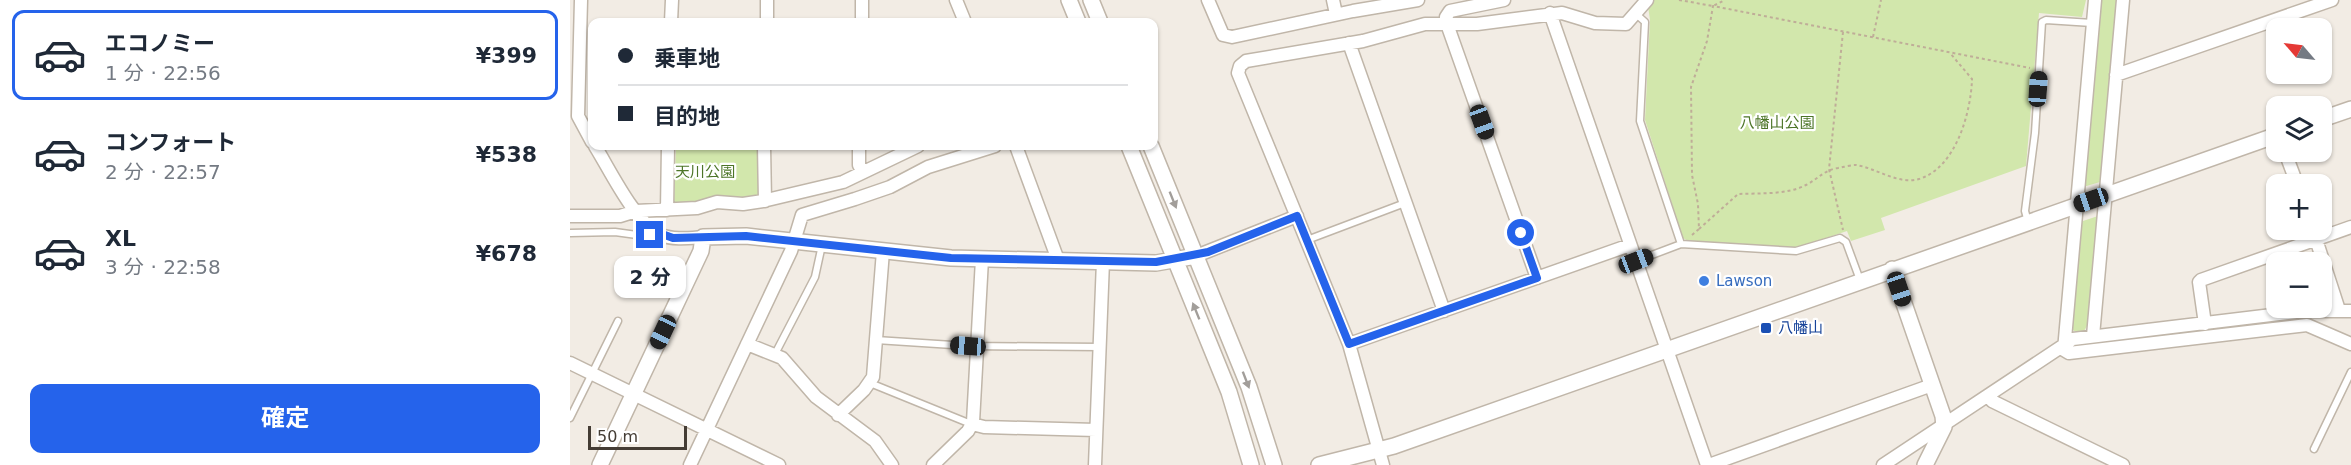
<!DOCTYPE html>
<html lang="ja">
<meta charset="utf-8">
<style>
:root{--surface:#fff;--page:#f2f2f3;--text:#1f2937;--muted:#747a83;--line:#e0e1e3;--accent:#2563eb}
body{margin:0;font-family:"DejaVu Sans","Noto Sans JP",sans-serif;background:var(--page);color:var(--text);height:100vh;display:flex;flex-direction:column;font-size:22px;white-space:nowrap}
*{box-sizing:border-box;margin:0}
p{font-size:20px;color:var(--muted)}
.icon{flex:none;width:33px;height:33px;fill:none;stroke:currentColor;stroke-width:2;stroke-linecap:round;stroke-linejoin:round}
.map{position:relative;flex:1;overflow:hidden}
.details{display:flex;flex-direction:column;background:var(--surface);width:570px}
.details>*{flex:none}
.hud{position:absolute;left:18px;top:18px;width:570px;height:132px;border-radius:12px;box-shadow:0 2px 4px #0004;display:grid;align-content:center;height:132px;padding:0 30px;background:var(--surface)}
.needle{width:39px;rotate:298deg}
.controls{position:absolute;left:1696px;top:18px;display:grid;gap:12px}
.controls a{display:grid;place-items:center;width:66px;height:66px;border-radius:12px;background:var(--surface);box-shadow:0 2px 4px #0004;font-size:30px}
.scale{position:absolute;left:18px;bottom:15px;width:99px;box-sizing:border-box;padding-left:6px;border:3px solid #443c34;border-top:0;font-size:16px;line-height:21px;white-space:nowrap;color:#443c34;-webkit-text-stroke:4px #fff;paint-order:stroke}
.end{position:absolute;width:27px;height:27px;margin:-14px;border:8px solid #2563eb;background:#fff;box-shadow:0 0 0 3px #fff}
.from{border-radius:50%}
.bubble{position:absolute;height:42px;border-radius:12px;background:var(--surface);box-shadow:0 2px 4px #0004;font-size:20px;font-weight:700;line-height:42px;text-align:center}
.car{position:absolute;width:18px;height:36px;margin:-18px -9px;border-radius:8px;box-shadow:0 0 4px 2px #0007;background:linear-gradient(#222 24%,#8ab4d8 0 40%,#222 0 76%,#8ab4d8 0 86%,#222 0)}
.hud b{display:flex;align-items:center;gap:21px;height:57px;font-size:22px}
.hud b+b{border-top:2px solid var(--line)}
.hud i{width:15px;height:15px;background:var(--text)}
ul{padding:10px 0 0;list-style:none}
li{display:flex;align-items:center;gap:18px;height:90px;margin:0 12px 9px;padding:0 18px;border:3px solid transparent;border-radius:12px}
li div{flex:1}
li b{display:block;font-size:22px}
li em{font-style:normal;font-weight:700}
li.selected{border-color:var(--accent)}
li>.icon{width:54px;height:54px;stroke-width:1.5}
.cta{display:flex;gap:12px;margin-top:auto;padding:12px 30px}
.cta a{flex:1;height:69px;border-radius:12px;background:var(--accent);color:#fff;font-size:24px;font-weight:700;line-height:69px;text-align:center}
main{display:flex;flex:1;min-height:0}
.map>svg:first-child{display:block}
</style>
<main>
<section class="details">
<ul>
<li class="selected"><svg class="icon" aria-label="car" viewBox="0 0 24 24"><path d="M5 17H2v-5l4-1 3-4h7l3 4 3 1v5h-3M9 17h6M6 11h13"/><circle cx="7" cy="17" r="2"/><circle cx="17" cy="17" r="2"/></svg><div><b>エコノミー</b><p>1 分 · 22:56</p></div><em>¥399</em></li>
<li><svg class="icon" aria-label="car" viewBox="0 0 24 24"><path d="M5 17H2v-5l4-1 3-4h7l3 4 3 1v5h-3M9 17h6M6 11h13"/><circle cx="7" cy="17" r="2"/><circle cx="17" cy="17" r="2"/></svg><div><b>コンフォート</b><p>2 分 · 22:57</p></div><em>¥538</em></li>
<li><svg class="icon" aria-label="car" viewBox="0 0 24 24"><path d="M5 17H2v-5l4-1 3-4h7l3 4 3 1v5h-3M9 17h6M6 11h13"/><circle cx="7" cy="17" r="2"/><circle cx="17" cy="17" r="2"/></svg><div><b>XL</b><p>3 分 · 22:58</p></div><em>¥678</em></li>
</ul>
<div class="cta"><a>確定</a></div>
</section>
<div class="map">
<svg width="1781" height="465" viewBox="0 0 1781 465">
<rect width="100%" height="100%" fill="#f2ece4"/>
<path fill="#d2e7ac" d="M1083,0H1516L1512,17L1469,13L1456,166L1311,218L1315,230L1281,241L1277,231L1226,248L1118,241L1113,238L1075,120L1080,20L1078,6Z
M1530,0H1547L1530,182L1513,187Z
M106,146H192L191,194L185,199L110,206L104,202Z
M1528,216L1517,326L1514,331H1504L1501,327L1510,222Z"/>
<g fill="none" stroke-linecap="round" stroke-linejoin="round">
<defs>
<path id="service" d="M1066,14L1075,22L1070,121L1111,244
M1458,222L1455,211L1465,133L1472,22L1476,20L1522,23
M0,233L45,232L74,236L84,231
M737,240L835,203
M1066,261L1111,244L1226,251L1270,238L1276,242L1290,280
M306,340L398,346L530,347
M205,354L245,277L252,245
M300,383L401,424
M0,418L48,321
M1744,449L1781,372"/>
<path id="minor" d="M11,0L8,116L22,142
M386,0L395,22
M638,0L653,35L662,37L783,11L848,0
M763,0L766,14
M934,0L880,11L876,17L877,24L967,278
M1525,0L1494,350L1499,353L1737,325L1781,344
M980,13L1137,465
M101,22L102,0
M197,22V0
M292,22V0
M779,43L874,311
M1546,75L1762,0
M25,146C40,170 65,223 91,235C103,240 119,238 133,237
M194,146L195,201
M289,146V165L293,172
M446,146L488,260
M1715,152L1727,184
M97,210L98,146
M0,216H50L66,211L127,208L147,202L173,204L193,201L273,182L348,146
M1743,230L1769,310
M626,256L727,216
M1635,324L1629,282L1631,280L1781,227
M1523,336L1553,0
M177,344L212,358L246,397L305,441L322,465
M779,344L1060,245
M0,363L209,465
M1419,397L1422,401L1553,465
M268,415L294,390L303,377L313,251
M402,424L414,427L526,430
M120,465L221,251L232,215L285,199L320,187L358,167L425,146
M363,465L398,431L403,422L412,259
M525,465L533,261
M813,465L779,344L668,73L670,66L676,61L793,41L855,24H907L992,13L1025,23L1056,24L1077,0
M1139,465L1362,385
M1313,465L1503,339L1735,311H1781"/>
<path id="tertiary" d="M499,0L508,22
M521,0L530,22
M1752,119L1781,109
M559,146L659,392L681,465
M581,146L679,387L704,465
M1322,269L1373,416L1374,427L1355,465
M30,465L131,251L133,237L176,236L381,258L586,263L626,256
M749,465L824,446L1707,135"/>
</defs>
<use href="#service" stroke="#c0b6a9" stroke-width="9"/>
<use href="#minor" stroke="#c0b6a9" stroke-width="15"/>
<use href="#tertiary" stroke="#c0b6a9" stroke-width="18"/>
<path stroke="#bfad98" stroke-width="2" stroke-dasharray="3 3" stroke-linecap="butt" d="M1109,0L1143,6L1155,0
M1273,32L1259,169L1273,230
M1303,37L1311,0
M1129,229L1168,194C1189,193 1217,195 1236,185C1248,179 1254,170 1268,168C1274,167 1281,165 1286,165C1306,168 1328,185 1349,179C1386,168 1401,112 1402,79L1380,53
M1122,235L1129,229L1128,204L1122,175L1121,87L1137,41L1143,6L1460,68"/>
<use href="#service" stroke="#fff" stroke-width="6"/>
<use href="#minor" stroke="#fff" stroke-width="12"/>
<use href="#tertiary" stroke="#fff" stroke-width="15"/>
</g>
<defs><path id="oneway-solid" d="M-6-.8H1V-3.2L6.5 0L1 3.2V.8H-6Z" transform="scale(1.5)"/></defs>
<g fill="#a29e9a">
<use href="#oneway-solid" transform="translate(603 200) rotate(68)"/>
<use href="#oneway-solid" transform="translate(626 311) rotate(-112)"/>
<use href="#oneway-solid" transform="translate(676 380) rotate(69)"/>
</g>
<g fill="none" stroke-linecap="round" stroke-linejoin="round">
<path stroke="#2563eb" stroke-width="8" d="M80,235L84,231L103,238L176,236L381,258L586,262L638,252L727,216L779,344L967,278L951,233"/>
</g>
<circle fill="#3f7fe0" stroke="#fff" stroke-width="2" cx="1134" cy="281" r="6"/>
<rect fill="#1a4fb4" stroke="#fff" stroke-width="2" x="1190" y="322" width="12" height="12" rx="3"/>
<g text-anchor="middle" stroke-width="4.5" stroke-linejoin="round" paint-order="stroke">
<g font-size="15" fill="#4d7528" stroke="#fff">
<text x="1207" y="128">八幡山公園</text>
<text x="135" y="177">天川公園</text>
</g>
<g font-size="15" fill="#366cbe" stroke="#fff" text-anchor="start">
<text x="1146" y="286">Lawson</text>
</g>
<g font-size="15" fill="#164399" stroke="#fff" text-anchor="start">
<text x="1208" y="333">八幡山</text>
</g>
</g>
</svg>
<div class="controls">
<a><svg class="needle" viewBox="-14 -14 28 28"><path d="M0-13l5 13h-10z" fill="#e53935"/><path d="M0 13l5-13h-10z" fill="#747a83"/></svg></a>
<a><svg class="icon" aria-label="layers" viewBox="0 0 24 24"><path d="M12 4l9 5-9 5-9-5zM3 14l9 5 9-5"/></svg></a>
<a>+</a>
<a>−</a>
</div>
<div class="scale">50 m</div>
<i class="end from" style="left:951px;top:233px"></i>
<i class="end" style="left:80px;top:235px"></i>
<div class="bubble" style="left:44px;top:256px;width:72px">2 分</div>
<i class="car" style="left:1468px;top:89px;rotate:4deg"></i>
<i class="car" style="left:912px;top:122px;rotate:160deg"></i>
<i class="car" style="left:1521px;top:200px;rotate:251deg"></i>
<i class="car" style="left:1066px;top:261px;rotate:69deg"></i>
<i class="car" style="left:1329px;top:289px;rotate:161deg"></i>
<i class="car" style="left:93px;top:332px;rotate:205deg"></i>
<i class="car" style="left:398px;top:346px;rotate:274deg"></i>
<div class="hud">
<b><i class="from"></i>乗車地</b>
<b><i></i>目的地</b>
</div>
</div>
</main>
